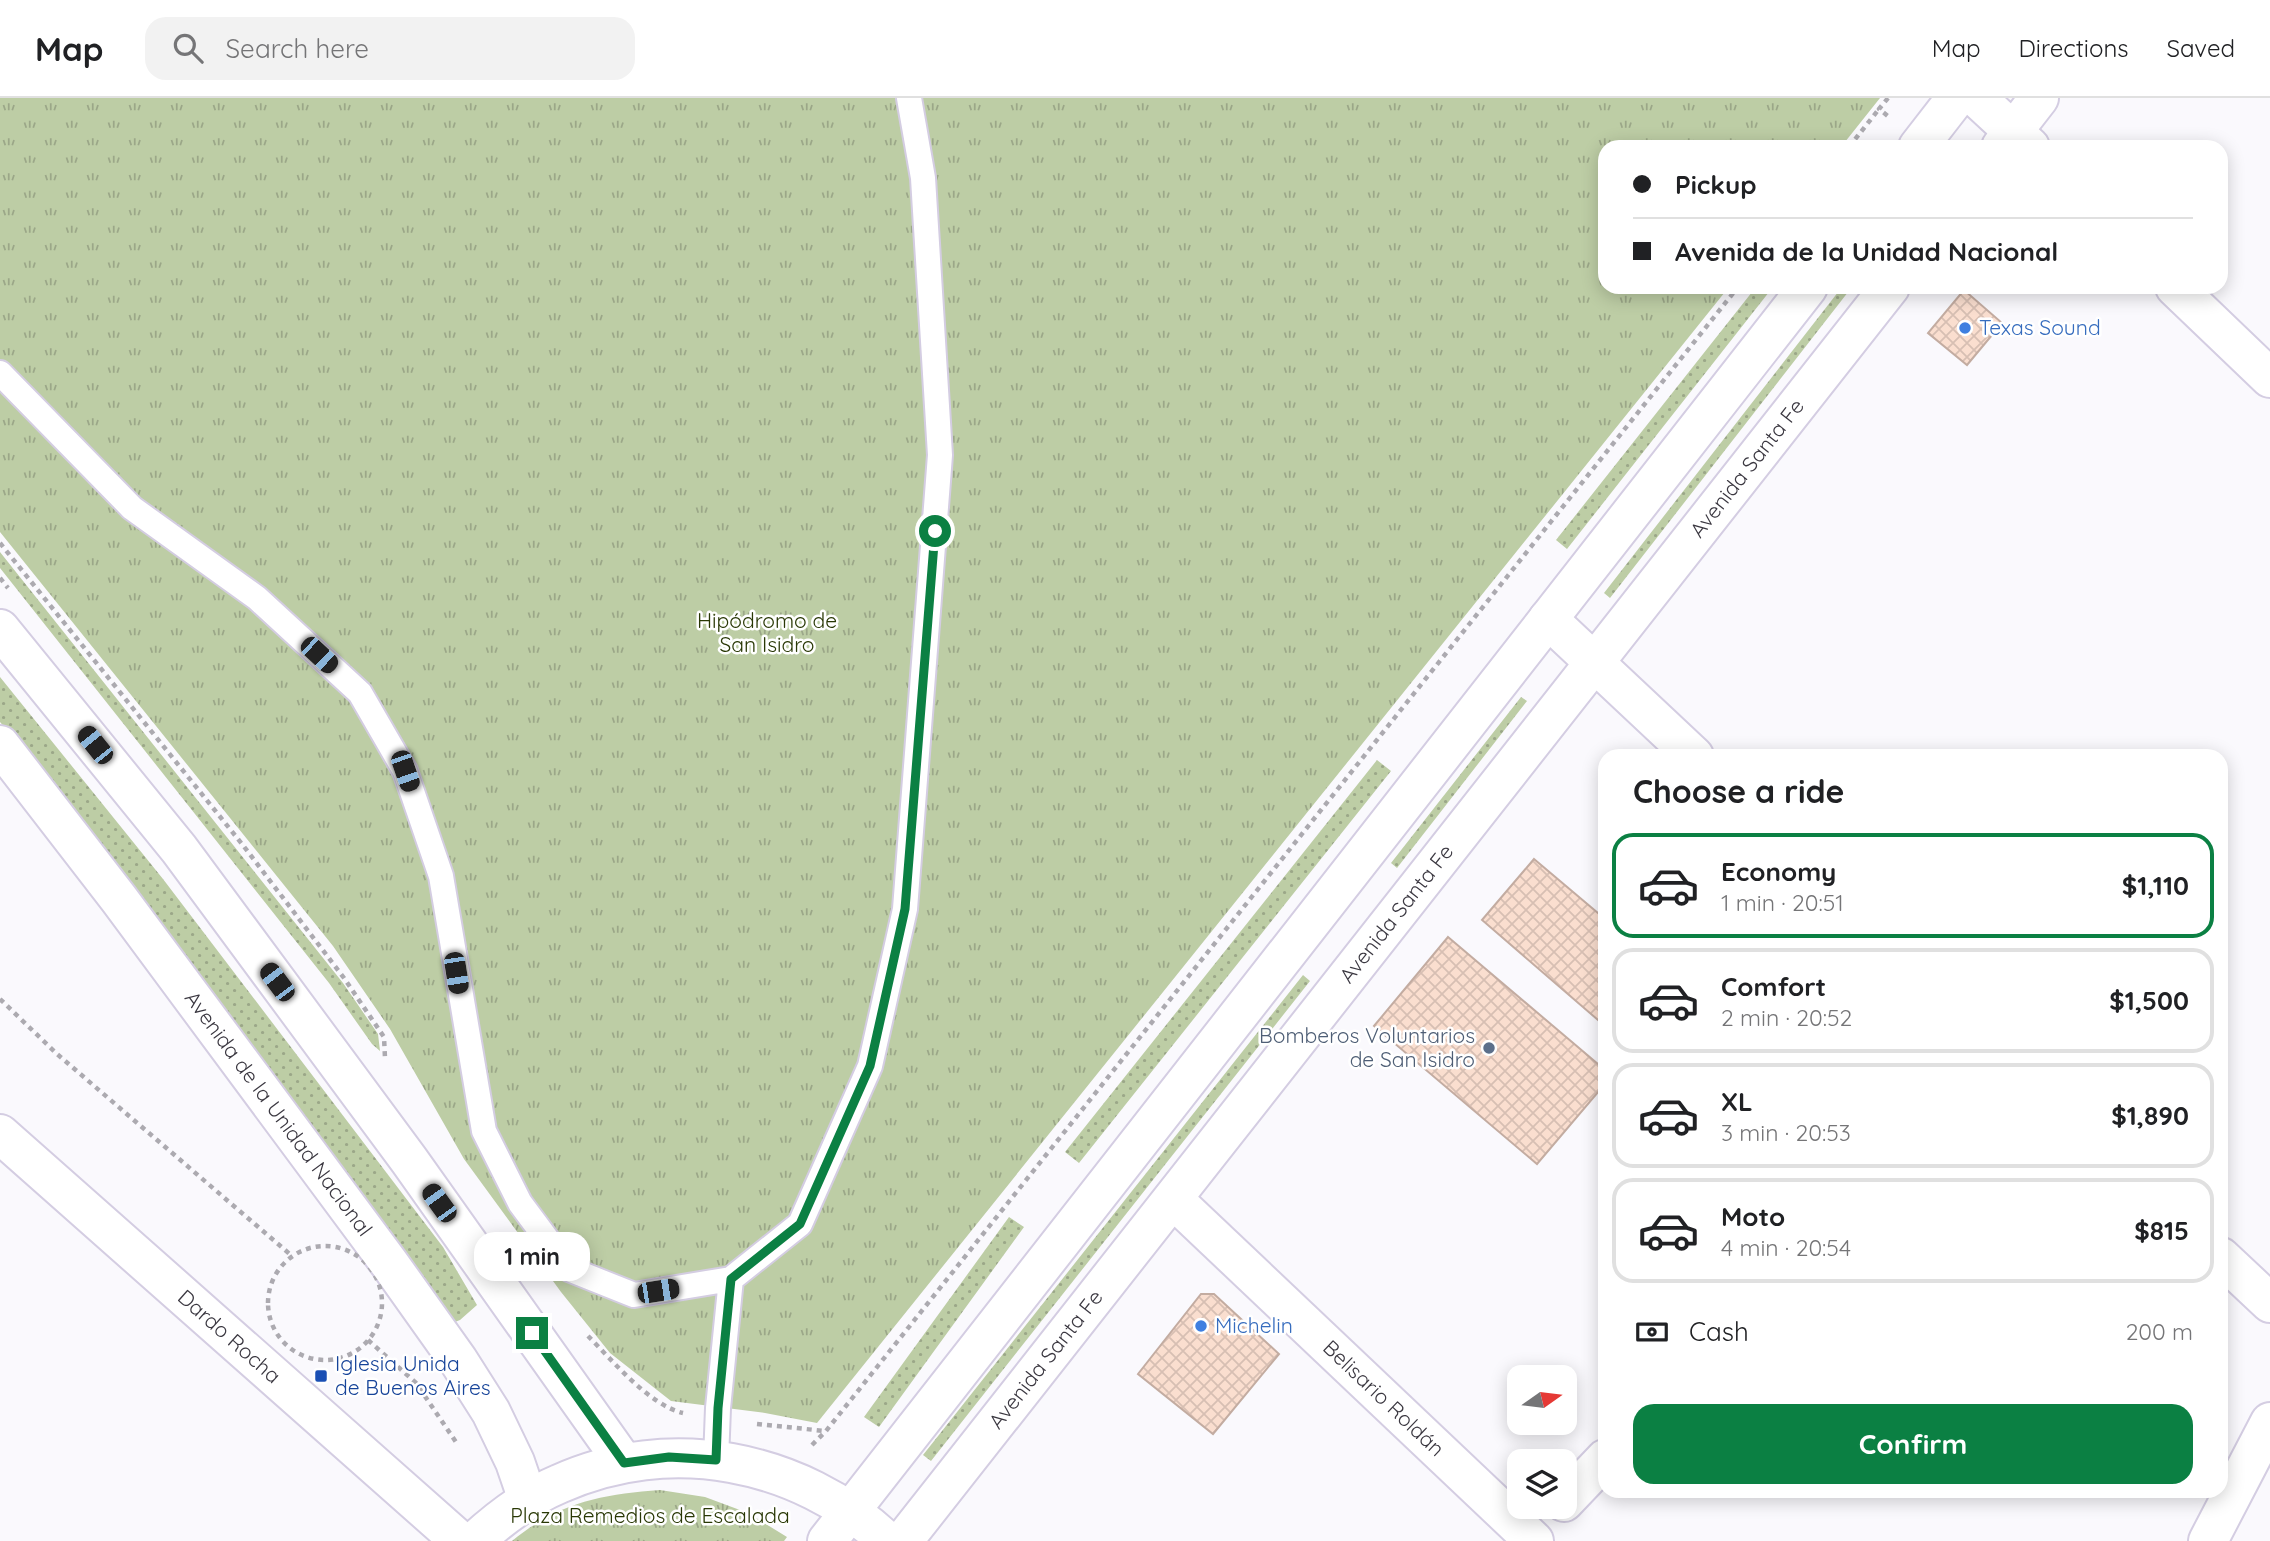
<!DOCTYPE html>
<meta charset="utf-8">
<style>
:root{--surface:#fff;--page:#f2f2f2;--text:#202124;--muted:#757577;--line:#e0e0e0;--accent:#0b8043}
body{margin:0;font-family:Quicksand,sans-serif;background:var(--page);color:var(--text);height:100vh;display:flex;flex-direction:column;font-size:26px;white-space:nowrap}
*{box-sizing:border-box;margin:0}
p{font-size:23px;color:var(--muted)}
.icon{flex:none;width:38px;height:38px;fill:none;stroke:currentColor;stroke-width:2;stroke-linecap:round;stroke-linejoin:round}
.map{position:relative;flex:1;overflow:hidden}
.drawer{position:absolute;left:1598px;top:651px;width:630px;height:749px;display:flex;flex-direction:column;background:var(--surface);border-radius:21px;box-shadow:0 4px 18px #0003}
.drawer>*{flex:none}
.top-card{position:absolute;left:1598px;top:42px;width:630px;height:154px;border-radius:21px;box-shadow:0 4px 18px #0003;display:grid;align-content:center;height:154px;padding:0 35px;background:var(--surface)}
.needle{width:46px;rotate:76deg}
.tools{position:absolute;left:1507px;top:1267px;display:grid;gap:14px}
.tools a{display:grid;place-items:center;width:70px;height:70px;border-radius:14px;background:var(--surface);box-shadow:0 4px 18px #0003;font-size:35px}
.end{position:absolute;width:32px;height:32px;margin:-16px;border:9px solid #0b8043;background:#fff;box-shadow:0 0 0 4px #fff}
.from{border-radius:50%}
.bubble{position:absolute;height:49px;border-radius:21px;background:var(--surface);box-shadow:0 4px 18px #0003;font-size:23px;font-weight:700;line-height:49px;text-align:center}
.car{position:absolute;width:21px;height:42px;margin:-21px -10px;border-radius:9px;box-shadow:0 0 5px 2px #0007;background:linear-gradient(#222 24%,#8ab4d8 0 40%,#222 0 76%,#8ab4d8 0 86%,#222 0)}
.top-card b{display:flex;align-items:center;gap:24px;height:66px;font-size:26px}
.top-card b+b{border-top:2px solid var(--line)}
.top-card i{width:18px;height:18px;background:var(--text)}
ul{padding:0;list-style:none}
li{display:flex;align-items:center;gap:21px;height:105px;margin:0 14px 10px;padding:0 21px;border:4px solid var(--line);border-radius:21px}
li div{flex:1}
li b{display:block;font-size:26px}
li em{font-style:normal;font-weight:700}
li.active{border-color:var(--accent)}
li>.icon{width:63px;height:63px;stroke-width:1.5}
h2{padding:0 35px;font-size:32px;line-height:84px}
.pay{display:flex;align-items:center;gap:18px;height:77px;padding:0 35px;font-size:26px}
.pay p{margin-inline-start:auto}
.primary-button{display:flex;gap:14px;margin-top:auto;padding:14px 35px}
.primary-button a{flex:1;height:80px;border-radius:21px;background:var(--accent);color:#fff;font-size:28px;font-weight:700;line-height:80px;text-align:center}
header{display:flex;align-items:center;gap:42px;box-sizing:border-box;height:98px;padding:0 35px;background:var(--surface);border-bottom:2px solid var(--line)}
header strong{font-size:33px}
nav{display:flex;gap:38px;margin-inline-start:auto;font-size:24px}
.search{width:490px;height:63px;background:var(--page);display:flex;align-items:center;gap:18px;box-sizing:border-box;padding:0 24px;border-radius:21px;color:var(--muted);font-size:26px}
.map>svg:first-child{display:block}
</style>
<header>
<strong>Map</strong>
<div class="search"><svg class="icon" aria-label="search" viewBox="0 0 24 24"><circle cx="10" cy="10" r="6"/><path d="M15 15l6 6"/></svg>Search here</div>
<nav><a>Map</a><a>Directions</a><a>Saved</a></nav>
</header>
<div class="map">
<svg width="2270" height="1443" viewBox="0 0 2270 1443">
<defs>
<pattern id="grass-dots" width="8" height="8" patternUnits="userSpaceOnUse" patternTransform="scale(1.75)"><rect width="8" height="8" fill="#bdcda5"/><path d="M2 2h.1M6 6h.1" fill="none" stroke="#9ba788" stroke-width="1.8" stroke-linecap="round"/></pattern>
<pattern id="park-tufts" width="24" height="20" patternUnits="userSpaceOnUse" patternTransform="scale(1.75)"><rect width="24" height="20" fill="#bdcda5"/><path d="M3 7l-1-3M5 7V3M7 7l1-3M15 17l-1-3M17 17v-4M19 17l1-3" fill="none" stroke="#9ba788"/></pattern>
<pattern id="building-cross-hatch" width="8" height="8" patternUnits="userSpaceOnUse" patternTransform="scale(1.75)"><rect width="8" height="8" fill="#fadecf"/><path d="M0 0l8 8M0 8l8-8" fill="none" stroke="#d7bfb3"/></pattern>
</defs>
<rect width="100%" height="100%" fill="#faf9fd"/>
<path fill="url(#grass-dots)" d="M1756,189H1773L1567,451L1556,442Z
M1842,189H1852L1610,500L1604,495Z
M0,454L343,885L378,936L380,953L372,946L329,885L0,470Z
M0,579L163,781L443,1149L477,1207L460,1222L455,1224L447,1218L89,729L0,624Z
M1521,599L1527,603L1397,770L1391,765Z
M1377,662L1391,673L1079,1065L1065,1054Z
M1303,877L1310,883L931,1363L923,1357Z
M1009,1119L1024,1129L879,1329L864,1319Z"/>
<path fill="url(#park-tufts)" d="M0,0H1880L1841,49H1605V189H1729L817,1325L765,1315L671,1303L610,1255L561,1194L464,1061L390,931L333,848L0,434Z
M660,1392L705,1399L748,1415L787,1439L784,1443H512C558,1405 602,1396 660,1392Z"/>
<path fill="url(#building-cross-hatch)" stroke="#c3aca1" stroke-width="2" d="M1964,192L2002,225L1967,267L1928,235Z
M1534,761L1605,821V928L1482,822Z
M1448,839L1605,972V986L1537,1066L1374,928Z
M1201,1196H1214L1279,1256L1213,1336L1138,1276Z"/>
<g fill="none" stroke-linecap="round" stroke-linejoin="round">
<defs>
<path id="service" d="M0,275L132,410L257,500L360,595L405,673L441,778L484,1033L520,1105L569,1171L634,1197L731,1181L800,1126L870,968L905,811L940,357L923,80L909,0
M716,1362L718,1310L731,1181"/>
<g id="minor">
<path d="M1977,0L2030,49"/>
<path d="M2175,189L2270,280"/>
<path d="M1548,521L1694,658"/>
<path id="s1" d="M0,1036L460,1443"/>
<path id="s2" d="M1173,1101L1534,1443"/>
<path d="M2221,1159L2270,1205"/>
<path d="M1564,1404L1605,1361"/>
<path d="M2208,1443L2270,1324"/>
</g>
<g id="secondary">
<path d="M1918,49L1956,0"/>
<path d="M2001,49L2039,0"/>
<path d="M0,531L179,751L409,1062L624,1365"/>
<path id="s3" d="M0,647L119,801L389,1165L458,1262L491,1314L515,1364L528,1402"/>
<path d="M475,1443C500,1420 528,1399 559,1386C669,1336 799,1361 887,1443"/>
<path d="M827,1443L1808,189"/>
<path id="s4" d="M903,1443L1890,189"/>
</g>
</defs>
<use href="#service" stroke="#d4cde2" stroke-width="28"/>
<use href="#minor" stroke="#d4cde2" stroke-width="42"/>
<use href="#secondary" stroke="#d4cde2" stroke-width="42"/>
<path stroke="#acaab0" stroke-width="4.5" stroke-dasharray="5 5" stroke-linecap="butt" d="M1888,0L1879,11L1889,19
M1849,49L1879,11
M0,445L242,746L344,880L384,939L385,960
M0,480L8,490
M0,901L57,956L292,1158
M268 1205a57 57 0 1 1 114 0a57 57 0 1 1-114 0Z
M588,1238C613,1263 649,1307 683,1315
M368,1242L416,1285L458,1347
M757,1326L825,1333
M812,1347L826,1333L1738,189"/>
<use href="#service" stroke="#fff" stroke-width="24"/>
<use href="#minor" stroke="#fff" stroke-width="38"/>
<use href="#secondary" stroke="#fff" stroke-width="38"/>
</g>
<g fill="none" stroke-linecap="round" stroke-linejoin="round">
<path stroke="#0b8043" stroke-width="9" d="M532,1235L624,1365L669,1359L716,1362L718,1310L731,1181L800,1126L870,968L905,811L935,433"/>
</g>
<g fill="#3f7fe0" stroke="#fff" stroke-width="2.5">
<circle cx="1965" cy="230" r="7"/>
<circle cx="1201" cy="1228" r="7"/>
</g>
<circle fill="#5c6f8a" stroke="#fff" stroke-width="2.5" cx="1489" cy="950" r="7"/>
<rect fill="#1a4fb4" stroke="#fff" stroke-width="2.5" x="314" y="1271" width="14" height="14" rx="3.5"/>
<g text-anchor="middle" stroke-width="5" stroke-linejoin="round" paint-order="stroke">
<g font-size="21" fill="#366cbe" stroke="#fff" text-anchor="start">
<text x="1979" y="237">Texas Sound</text>
<text x="1215" y="1235">Michelin</text>
</g>
<g font-size="21" fill="#3b3841" stroke="#fff">
<text dy="7" stroke="none"><textPath href="#s4" startOffset="1365">Avenida Santa Fe</textPath></text>
<text dy="7" stroke="none"><textPath href="#s4" startOffset="798">Avenida Santa Fe</textPath></text>
<text dy="7" stroke="none"><textPath href="#s3" startOffset="462">Avenida de la Unidad Nacional</textPath></text>
<text dy="7" stroke="none"><textPath href="#s1" startOffset="306">Dardo Rocha</textPath></text>
<text dy="7" stroke="none"><textPath href="#s4" startOffset="231">Avenida Santa Fe</textPath></text>
<text dy="7" stroke="none"><textPath href="#s2" startOffset="290">Belisario Roldán</textPath></text>
</g>
<g font-size="21" fill="#293805" stroke="#fff">
<text x="767" y="530">Hipódromo de<tspan x="767" dy="24">San Isidro</tspan></text>
<text x="650" y="1425">Plaza Remedios de Escalada</text>
</g>
<g font-size="21" fill="#4e5e75" stroke="#fff" text-anchor="end">
<text x="1475" y="945">Bomberos Voluntarios<tspan x="1475" dy="24">de San Isidro</tspan></text>
</g>
<g font-size="21" fill="#164399" stroke="#fff" text-anchor="start">
<text x="335" y="1273">Iglesia Unida<tspan x="335" dy="24">de Buenos Aires</tspan></text>
</g>
</g>
</svg>
<div class="tools">
<a><svg class="needle" viewBox="-14 -14 28 28"><path d="M0-13l5 13h-10z" fill="#e53935"/><path d="M0 13l5-13h-10z" fill="#757577"/></svg></a>
<a><svg class="icon" aria-label="layers" viewBox="0 0 24 24"><path d="M12 4l9 5-9 5-9-5zM3 14l9 5 9-5"/></svg></a>
</div>
<i class="end from" style="left:935px;top:433px"></i>
<i class="end" style="left:532px;top:1235px"></i>
<div class="bubble" style="left:474px;top:1134px;width:116px">1 min</div>
<i class="car" style="left:319px;top:557px;rotate:133deg"></i>
<i class="car" style="left:95px;top:647px;rotate:321deg"></i>
<i class="car" style="left:405px;top:673px;rotate:161deg"></i>
<i class="car" style="left:456px;top:875px;rotate:171deg"></i>
<i class="car" style="left:277px;top:884px;rotate:323deg"></i>
<i class="car" style="left:439px;top:1105px;rotate:324deg"></i>
<i class="car" style="left:658px;top:1193px;rotate:81deg"></i>
<div class="top-card">
<b><i class="from"></i>Pickup</b>
<b><i></i>Avenida de la Unidad Nacional</b>
</div>
<section class="drawer">
<h2>Choose a ride</h2>
<ul>
<li class="active"><svg class="icon" aria-label="car" viewBox="0 0 24 24"><path d="M5 17H2v-5l4-1 3-4h7l3 4 3 1v5h-3M9 17h6M6 11h13"/><circle cx="7" cy="17" r="2"/><circle cx="17" cy="17" r="2"/></svg><div><b>Economy</b><p>1 min · 20:51</p></div><em>$1,110</em></li>
<li><svg class="icon" aria-label="car" viewBox="0 0 24 24"><path d="M5 17H2v-5l4-1 3-4h7l3 4 3 1v5h-3M9 17h6M6 11h13"/><circle cx="7" cy="17" r="2"/><circle cx="17" cy="17" r="2"/></svg><div><b>Comfort</b><p>2 min · 20:52</p></div><em>$1,500</em></li>
<li><svg class="icon" aria-label="car" viewBox="0 0 24 24"><path d="M5 17H2v-5l4-1 3-4h7l3 4 3 1v5h-3M9 17h6M6 11h13"/><circle cx="7" cy="17" r="2"/><circle cx="17" cy="17" r="2"/></svg><div><b>XL</b><p>3 min · 20:53</p></div><em>$1,890</em></li>
<li><svg class="icon" aria-label="car" viewBox="0 0 24 24"><path d="M5 17H2v-5l4-1 3-4h7l3 4 3 1v5h-3M9 17h6M6 11h13"/><circle cx="7" cy="17" r="2"/><circle cx="17" cy="17" r="2"/></svg><div><b>Moto</b><p>4 min · 20:54</p></div><em>$815</em></li>
</ul>
<div class="pay"><svg class="icon" aria-label="cash" viewBox="0 0 24 24"><path d="M3 7h18v10H3z"/><circle cx="12" cy="12" r="2"/></svg>Cash<p>200 m</p></div>
<div class="primary-button"><a>Confirm</a></div>
</section>
</div>
